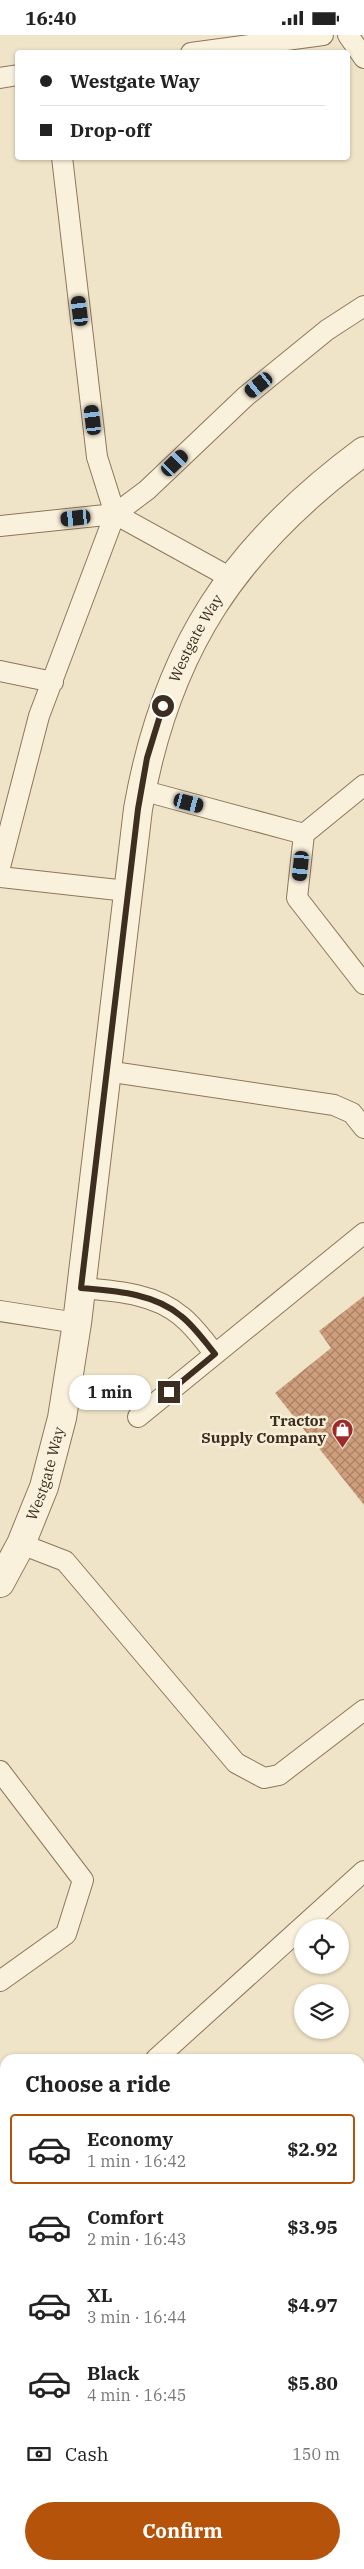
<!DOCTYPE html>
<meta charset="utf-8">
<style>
:root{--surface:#fff;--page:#f6f6f6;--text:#222;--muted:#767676;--line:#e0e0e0;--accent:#b45309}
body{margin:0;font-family:"IBM Plex Serif",serif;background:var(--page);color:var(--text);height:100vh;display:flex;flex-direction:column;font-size:19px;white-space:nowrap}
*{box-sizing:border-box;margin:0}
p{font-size:16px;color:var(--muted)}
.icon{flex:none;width:28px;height:28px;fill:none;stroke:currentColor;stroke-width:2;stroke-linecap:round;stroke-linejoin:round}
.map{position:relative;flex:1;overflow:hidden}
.panel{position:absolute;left:0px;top:2019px;width:365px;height:516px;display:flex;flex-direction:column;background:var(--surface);border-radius:15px 15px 0 0;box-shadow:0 1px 4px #0004}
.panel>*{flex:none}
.banner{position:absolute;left:15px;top:15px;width:335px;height:110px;border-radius:5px;box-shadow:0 1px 4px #0004;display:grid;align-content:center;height:110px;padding:0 25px;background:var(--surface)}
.controls{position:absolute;left:294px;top:1884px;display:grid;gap:10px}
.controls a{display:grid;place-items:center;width:55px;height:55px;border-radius:50%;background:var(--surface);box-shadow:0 1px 4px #0004;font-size:25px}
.end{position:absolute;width:22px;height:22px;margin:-11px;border:6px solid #3d2e20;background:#fff;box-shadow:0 0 0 2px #fff}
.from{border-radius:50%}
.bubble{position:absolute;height:35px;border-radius:18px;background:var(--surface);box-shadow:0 1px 4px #0004;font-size:16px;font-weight:700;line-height:35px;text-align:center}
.car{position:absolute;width:15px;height:30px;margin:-15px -8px;border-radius:6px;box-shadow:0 0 4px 1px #0007;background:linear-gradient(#222 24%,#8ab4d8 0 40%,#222 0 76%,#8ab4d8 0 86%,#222 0)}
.banner b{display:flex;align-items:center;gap:18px;height:48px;font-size:19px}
.banner b+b{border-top:1px solid var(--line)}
.banner i{width:12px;height:12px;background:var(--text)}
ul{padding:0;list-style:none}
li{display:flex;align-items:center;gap:15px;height:70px;margin:0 10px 8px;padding:0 15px;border:2px solid transparent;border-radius:5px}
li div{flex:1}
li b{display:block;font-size:19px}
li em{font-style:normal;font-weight:700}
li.selected{border-color:var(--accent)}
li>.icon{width:45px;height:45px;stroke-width:1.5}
h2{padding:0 25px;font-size:22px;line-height:60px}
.pay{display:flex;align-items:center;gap:12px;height:55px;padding:0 25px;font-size:19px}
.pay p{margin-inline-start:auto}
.action{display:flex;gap:10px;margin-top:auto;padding:10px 25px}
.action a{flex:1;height:58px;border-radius:30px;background:var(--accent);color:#fff;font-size:20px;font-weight:700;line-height:58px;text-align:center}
.status{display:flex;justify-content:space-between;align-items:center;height:35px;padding:0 25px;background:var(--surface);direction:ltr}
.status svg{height:14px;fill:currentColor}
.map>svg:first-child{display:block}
</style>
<div class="status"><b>16:40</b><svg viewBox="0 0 49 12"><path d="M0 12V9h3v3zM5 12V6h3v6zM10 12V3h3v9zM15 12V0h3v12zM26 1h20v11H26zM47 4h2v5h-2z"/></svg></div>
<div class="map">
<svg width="364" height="2534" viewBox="0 0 364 2534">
<defs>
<pattern id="building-cross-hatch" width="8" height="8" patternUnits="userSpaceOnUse" patternTransform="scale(1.25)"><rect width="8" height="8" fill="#cf9f7d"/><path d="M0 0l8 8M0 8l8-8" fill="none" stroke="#a98266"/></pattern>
</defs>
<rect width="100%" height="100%" fill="#f0e4c8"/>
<path fill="url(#building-cross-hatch)" d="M364,1261V1470L275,1358L331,1313L319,1296Z
M364,2027V2212L360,2207V2030Z"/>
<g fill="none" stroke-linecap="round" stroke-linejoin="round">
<defs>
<path id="service" d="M348,0L364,23
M191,18L323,0
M0,43L18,40
M62,122L97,422L115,479
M0,491L115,479L231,543
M0,636L53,647
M141,755L304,799L297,863L364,949
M304,799L364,750
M0,832L39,681L115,479L147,455L246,361L327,295L364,271
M0,842L127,856
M106,1036L334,1070L352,1078L364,1093
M81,1253C115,1256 154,1258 181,1281C194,1291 205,1307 215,1319
M0,1276L77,1288
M138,1382L364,1198
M21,1509L65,1526L236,1728L264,1743L279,1740L364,1675
M0,1736L83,1845L66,1899L0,1946
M156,2024L364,1836
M360,2322L364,2327"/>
<g id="tertiary">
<path id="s1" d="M0,1548L21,1509L44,1452L62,1383L77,1288L138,774C166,614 234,512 364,416"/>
</g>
<path id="primary" d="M0,2323L5,2330
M0,2453L5,2460
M56,2530L59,2534
M153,2530L156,2534"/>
</defs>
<use href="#service" stroke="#8d765c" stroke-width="22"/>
<use href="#tertiary" stroke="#8d765c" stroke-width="30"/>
<use href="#primary" stroke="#5b4430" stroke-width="30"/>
<use href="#service" stroke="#faf1dc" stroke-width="20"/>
<use href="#tertiary" stroke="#faf1dc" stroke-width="28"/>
<use href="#primary" stroke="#f3d9a0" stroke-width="28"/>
</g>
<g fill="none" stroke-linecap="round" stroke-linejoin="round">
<path stroke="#3d2e20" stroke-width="6" d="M163,671L147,723L138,774L81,1253C115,1256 154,1258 181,1281C194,1291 205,1307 215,1319L169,1357"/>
</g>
<defs>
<symbol id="shop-pin" viewBox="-11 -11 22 30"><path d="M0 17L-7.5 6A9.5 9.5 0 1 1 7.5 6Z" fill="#9e2a2b" stroke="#f7eed8"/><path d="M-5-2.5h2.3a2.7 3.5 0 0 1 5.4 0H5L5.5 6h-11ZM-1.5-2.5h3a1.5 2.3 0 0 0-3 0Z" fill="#fff"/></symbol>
</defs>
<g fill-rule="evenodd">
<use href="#shop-pin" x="330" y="1382" width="25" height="34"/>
</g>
<g text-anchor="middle" stroke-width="5" stroke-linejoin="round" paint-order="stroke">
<g font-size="15" fill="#3d2e20" stroke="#f7eed8">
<text dy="5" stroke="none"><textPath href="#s1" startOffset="972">Westgate Way</textPath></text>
<text dy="5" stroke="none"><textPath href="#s1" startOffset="119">Westgate Way</textPath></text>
</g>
<g font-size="15" font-weight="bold" fill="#3d2e20" stroke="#f7eed8" text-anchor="end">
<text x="326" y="1391">Tractor<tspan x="326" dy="17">Supply Company</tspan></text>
</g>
</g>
</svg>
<div class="controls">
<a><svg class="icon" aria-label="locate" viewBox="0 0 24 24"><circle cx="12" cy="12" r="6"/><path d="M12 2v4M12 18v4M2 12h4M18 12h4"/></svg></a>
<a><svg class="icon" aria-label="layers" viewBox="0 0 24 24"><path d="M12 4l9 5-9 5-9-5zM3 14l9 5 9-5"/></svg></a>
</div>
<i class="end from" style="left:163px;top:671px"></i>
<i class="end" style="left:169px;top:1357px"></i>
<div class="bubble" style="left:69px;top:1340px;width:82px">1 min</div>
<i class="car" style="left:80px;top:276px;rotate:353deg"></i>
<i class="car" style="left:259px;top:350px;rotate:231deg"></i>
<i class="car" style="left:93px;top:385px;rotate:353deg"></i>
<i class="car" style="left:175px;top:428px;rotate:46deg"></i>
<i class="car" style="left:76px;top:483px;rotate:264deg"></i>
<i class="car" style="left:189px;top:768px;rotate:105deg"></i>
<i class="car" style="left:301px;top:831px;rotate:186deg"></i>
<div class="banner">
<b><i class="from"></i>Westgate Way</b>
<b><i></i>Drop-off</b>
</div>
<section class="panel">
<h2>Choose a ride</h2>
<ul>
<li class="selected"><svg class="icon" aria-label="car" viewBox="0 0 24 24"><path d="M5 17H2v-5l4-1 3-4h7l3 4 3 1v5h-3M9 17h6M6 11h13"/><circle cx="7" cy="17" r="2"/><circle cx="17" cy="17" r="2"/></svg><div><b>Economy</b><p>1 min · 16:42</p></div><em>$2.92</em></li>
<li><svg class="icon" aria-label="car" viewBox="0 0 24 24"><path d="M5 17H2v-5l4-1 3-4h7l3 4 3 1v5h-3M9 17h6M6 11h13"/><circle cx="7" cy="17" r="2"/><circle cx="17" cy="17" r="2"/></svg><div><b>Comfort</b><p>2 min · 16:43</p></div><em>$3.95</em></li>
<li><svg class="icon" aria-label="car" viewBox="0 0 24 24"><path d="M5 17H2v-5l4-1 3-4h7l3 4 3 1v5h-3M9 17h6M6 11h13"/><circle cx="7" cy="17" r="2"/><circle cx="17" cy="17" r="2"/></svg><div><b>XL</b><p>3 min · 16:44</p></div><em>$4.97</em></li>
<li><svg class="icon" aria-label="car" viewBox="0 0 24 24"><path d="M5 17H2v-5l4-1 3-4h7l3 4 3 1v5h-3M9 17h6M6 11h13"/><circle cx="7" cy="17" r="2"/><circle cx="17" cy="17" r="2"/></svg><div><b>Black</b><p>4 min · 16:45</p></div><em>$5.80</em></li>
</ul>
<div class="pay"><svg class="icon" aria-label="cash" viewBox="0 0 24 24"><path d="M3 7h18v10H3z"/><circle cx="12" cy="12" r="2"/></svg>Cash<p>150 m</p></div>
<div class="action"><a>Confirm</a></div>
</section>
</div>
